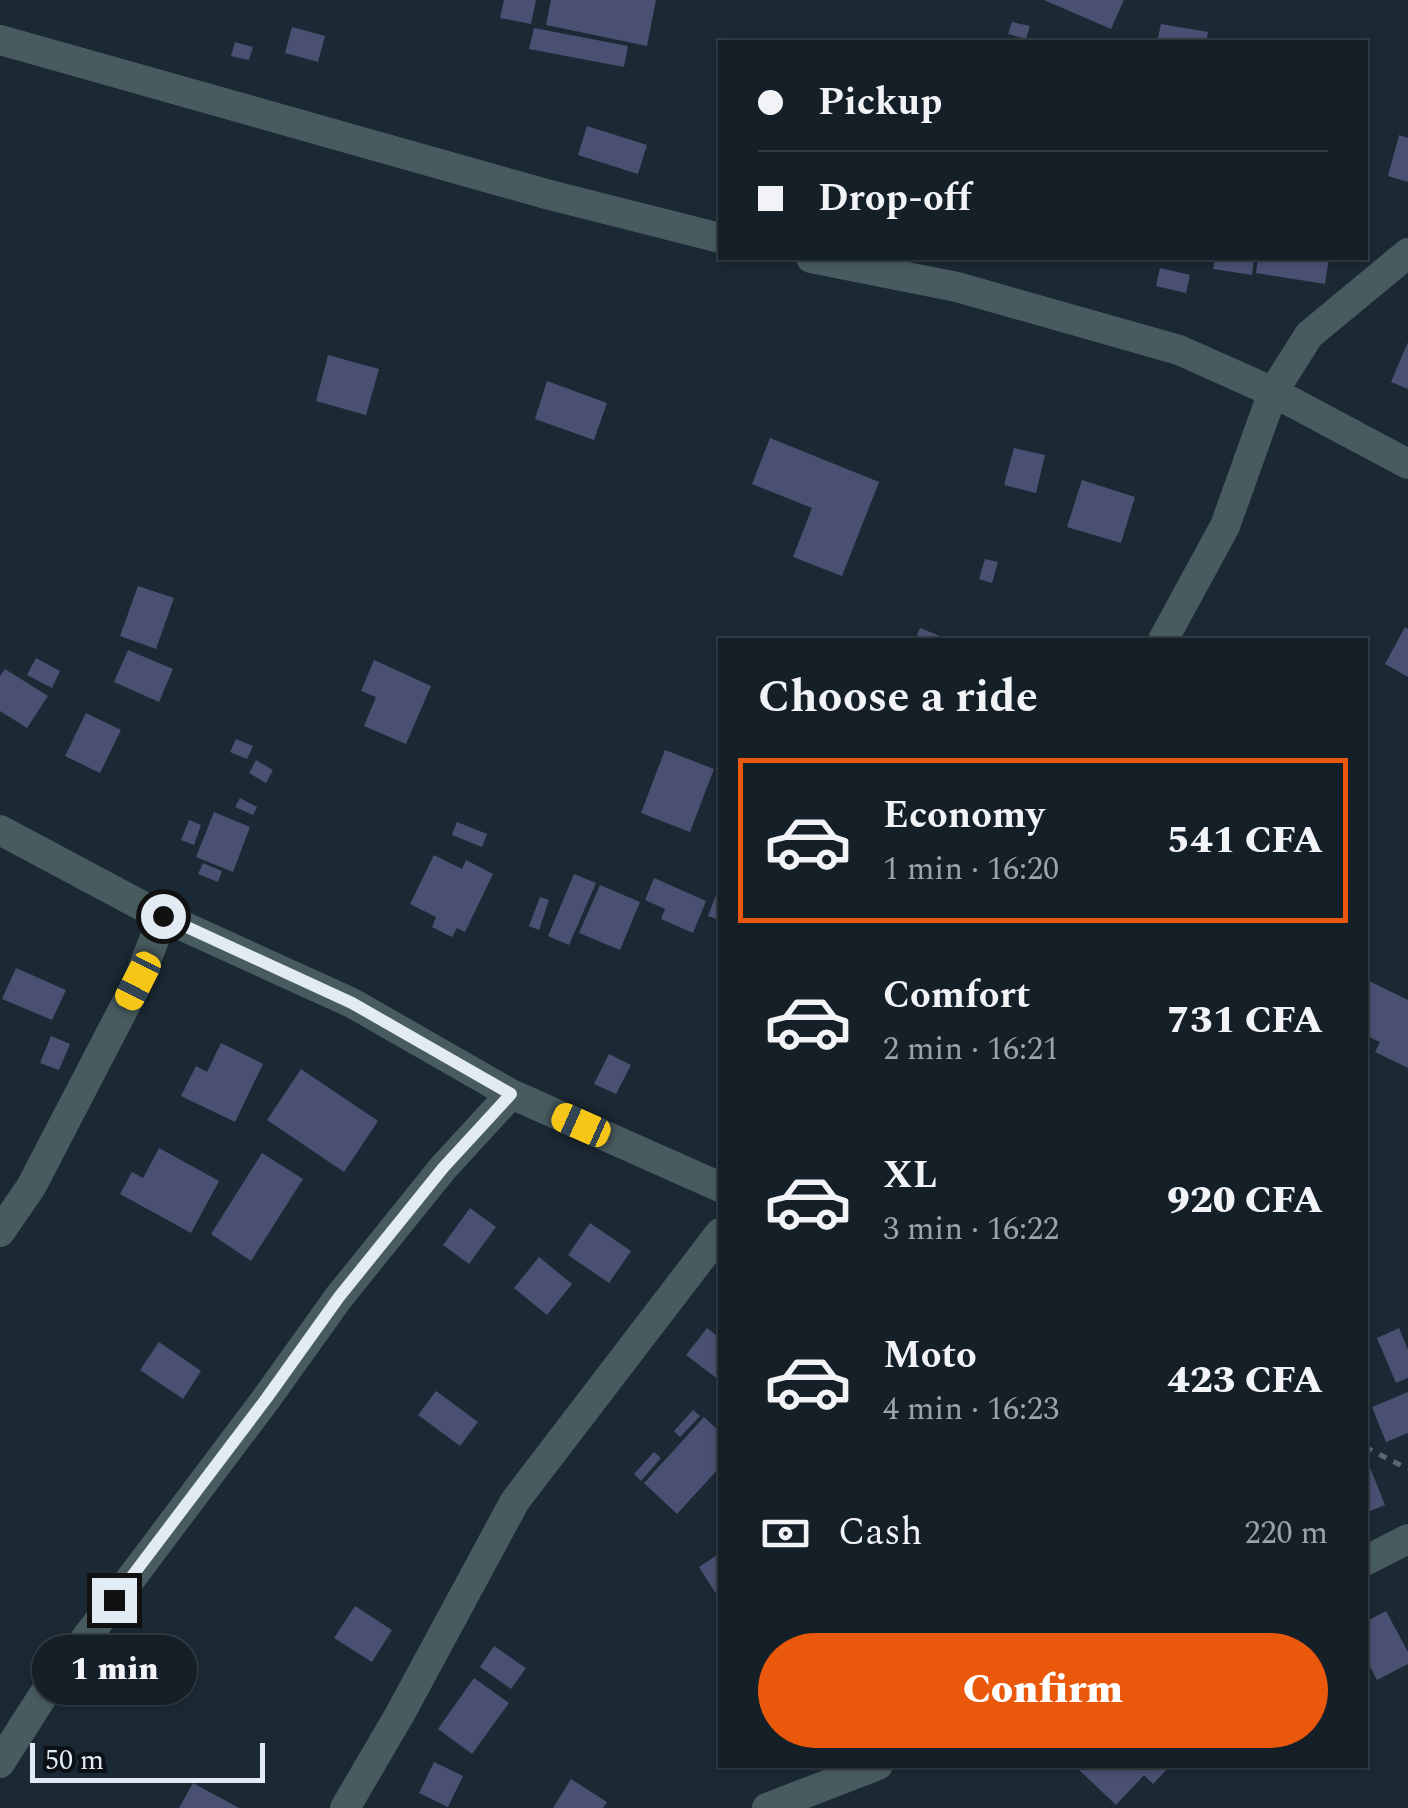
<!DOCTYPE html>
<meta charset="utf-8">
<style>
:root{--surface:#141f27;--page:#212c33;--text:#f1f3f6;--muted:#9da2a7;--line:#333d44;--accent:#ea580c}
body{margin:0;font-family:Spectral,serif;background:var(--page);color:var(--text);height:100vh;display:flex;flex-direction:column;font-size:38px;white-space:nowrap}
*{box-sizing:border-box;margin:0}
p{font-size:32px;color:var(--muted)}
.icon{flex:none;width:55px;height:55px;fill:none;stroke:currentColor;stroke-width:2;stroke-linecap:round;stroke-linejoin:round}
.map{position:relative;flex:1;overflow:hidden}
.panel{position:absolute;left:718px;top:638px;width:650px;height:1130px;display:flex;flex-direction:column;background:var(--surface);border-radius:0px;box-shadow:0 2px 8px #0004,0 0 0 2px var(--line)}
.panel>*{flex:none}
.guide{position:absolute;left:718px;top:40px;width:650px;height:220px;border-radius:0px;box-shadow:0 2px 8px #0004,0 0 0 2px var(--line);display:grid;align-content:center;height:220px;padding:0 40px;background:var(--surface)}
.scale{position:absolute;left:30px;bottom:25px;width:235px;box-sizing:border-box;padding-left:10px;border:5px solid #e2ebf3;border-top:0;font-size:28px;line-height:35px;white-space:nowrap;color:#e2ebf3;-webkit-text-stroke:8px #0b1116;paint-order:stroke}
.end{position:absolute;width:45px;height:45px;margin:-22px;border:12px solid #e2ebf3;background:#111;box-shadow:0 0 0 5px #111}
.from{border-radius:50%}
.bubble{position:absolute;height:70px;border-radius:35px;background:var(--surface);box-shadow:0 2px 8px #0004,0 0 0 2px var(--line);font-size:32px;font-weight:800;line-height:70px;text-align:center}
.car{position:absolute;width:30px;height:60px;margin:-30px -15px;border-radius:12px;box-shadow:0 0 8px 2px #0007;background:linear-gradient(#f5c518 24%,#345 0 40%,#f5c518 0 76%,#345 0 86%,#f5c518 0)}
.guide b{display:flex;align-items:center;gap:35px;height:95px;font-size:38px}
.guide b+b{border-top:2px solid var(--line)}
.guide i{width:25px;height:25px;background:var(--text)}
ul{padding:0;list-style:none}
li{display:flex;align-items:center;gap:30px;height:165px;margin:0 20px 15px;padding:0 20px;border:5px solid transparent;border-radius:0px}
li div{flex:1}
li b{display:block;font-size:38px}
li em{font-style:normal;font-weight:800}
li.on{border-color:var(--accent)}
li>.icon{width:90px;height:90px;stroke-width:1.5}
h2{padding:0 40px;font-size:45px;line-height:120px}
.pay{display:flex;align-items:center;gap:25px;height:110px;padding:0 40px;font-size:38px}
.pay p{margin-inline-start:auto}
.cta{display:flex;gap:20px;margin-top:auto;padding:20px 40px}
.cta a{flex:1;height:115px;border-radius:60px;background:var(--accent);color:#fff;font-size:40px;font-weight:800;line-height:115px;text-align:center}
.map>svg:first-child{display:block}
</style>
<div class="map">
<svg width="1408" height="1808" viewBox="0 0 1408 1808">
<rect width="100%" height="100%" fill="#1b2934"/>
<path fill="#495071" d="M504,0H536L531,24L500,18Z
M551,0H656L647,46L546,25Z
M1044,0H1124L1111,29Z
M1012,22L1030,26L1026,39L1008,34Z
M1161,24L1208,32L1206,42H1157Z
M292,27L325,36L318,62L285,53Z
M534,28L628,46L624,67L529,49Z
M235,42L253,47L249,60L231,56Z
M587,126L647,145L638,174L578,155Z
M1399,135L1408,138V182L1388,176Z
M1215,258H1254L1252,275L1213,269Z
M1258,258H1329L1325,284L1256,273Z
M1160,268L1190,275L1186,293L1156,286Z
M1408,342V389L1391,382Z
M328,355L379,369L366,415L316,401Z
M547,381L607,403L594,440L535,419Z
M770,438L879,482L842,576L793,557L812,508L752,484Z
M1014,448L1045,455L1036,493L1004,485Z
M1082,480L1135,497L1121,543L1067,527Z
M985,559L998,562L992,583L979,579Z
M138,586L174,598L156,649L120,636Z
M1405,627L1408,629V677L1385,664Z
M920,628L940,636L939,640H915Z
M128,650L173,669L159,702L114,682Z
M36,658L60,671L52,688L27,675Z
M374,660L431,686L406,744L364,726L376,697L361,691Z
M5,669L48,696L27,728L0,711V676Z
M86,713L121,730L100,773L65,756Z
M236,739L253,746L247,759L230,752Z
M665,750L714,769L690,832L641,813Z
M256,760L273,770L266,783L249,773Z
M240,798L257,807L253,815L235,807Z
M214,812L250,827L233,872L196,857Z
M189,820L201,825L194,845L181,840Z
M457,822L487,834L482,847L452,835Z
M434,855L462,869L466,860L493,874L465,932L457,928L452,937L432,927L436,917L410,904Z
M203,863L222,871L218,882L198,874Z
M574,874L596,883L569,945L548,936Z
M654,878L706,901L693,933L661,919L665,909L645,900Z
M720,884V920L708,916Z
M600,885L640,902L620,950L579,933Z
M540,897L549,900L539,930L529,926Z
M16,968L66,990L52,1020L2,999Z
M1365,979L1408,1000V1068L1375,1052L1380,1042L1365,1035Z
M51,1036L70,1044L59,1070L40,1063Z
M221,1043L263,1064L235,1122L181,1096L196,1066L207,1072Z
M609,1054L631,1065L616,1094L594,1084Z
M301,1069L378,1121L344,1172L267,1120Z
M159,1148L219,1181L191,1233L120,1194L132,1172L143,1178Z
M262,1153L303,1179L251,1261L211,1234Z
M470,1208L496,1227L469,1264L443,1245Z
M590,1223L631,1251L609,1283L568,1255Z
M539,1257L572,1284L547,1315L514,1288Z
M707,1328L720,1338L719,1380L686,1355Z
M1399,1328L1408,1350V1378L1396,1383L1377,1338Z
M159,1342L201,1371L183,1399L140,1370Z
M436,1391L478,1422L460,1446L418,1415Z
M1408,1392V1433L1386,1442L1372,1407Z
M693,1410L700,1416L680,1437L674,1431Z
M704,1417L720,1432V1467L677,1514L644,1483Z
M654,1452L661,1458L641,1481L634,1474Z
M1369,1465L1385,1505L1365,1513V1467Z
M720,1553V1600L699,1567Z
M355,1606L392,1630L372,1662L334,1638Z
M1386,1611L1408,1652V1664L1377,1680L1365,1657V1622Z
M494,1646L526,1668L511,1689L480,1667Z
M474,1678L509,1703L472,1754L438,1729Z
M434,1762L463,1776L448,1807L419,1793Z
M1079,1765H1171L1153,1784L1144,1775L1116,1805L1077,1768Z
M571,1779L607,1802L603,1808H553Z
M193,1783L239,1808H179Z"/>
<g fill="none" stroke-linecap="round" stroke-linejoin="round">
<path stroke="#5a6771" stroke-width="5" stroke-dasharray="8 8" stroke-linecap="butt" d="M1365,1447L1408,1469"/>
<path stroke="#485c60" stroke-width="30" d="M0,40L546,194L720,238
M811,258L957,287L1179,350L1273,392L1408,464
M1163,640L1225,526L1273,392L1309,335L1408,253
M0,830L163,917L352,1003L511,1094L720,1187
M0,1232L31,1187L138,981L163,917
M1365,1561L1408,1539
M0,1763L44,1694L266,1399L339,1297L443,1168L511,1094
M345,1808L400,1714L515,1501L720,1233
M767,1808L878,1765"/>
</g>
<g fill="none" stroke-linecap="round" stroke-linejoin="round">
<path stroke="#e2ebf3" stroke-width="12" d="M114,1600L266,1399L339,1297L443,1168L511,1094L352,1003L163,916"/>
</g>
</svg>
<div class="scale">50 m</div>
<i class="end from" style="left:163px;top:916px"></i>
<i class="end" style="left:114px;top:1600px"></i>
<div class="bubble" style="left:32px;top:1635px;width:165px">1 min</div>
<i class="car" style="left:138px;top:981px;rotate:207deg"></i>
<i class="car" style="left:581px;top:1125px;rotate:294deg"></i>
<div class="guide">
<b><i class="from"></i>Pickup</b>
<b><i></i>Drop-off</b>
</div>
<section class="panel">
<h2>Choose a ride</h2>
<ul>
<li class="on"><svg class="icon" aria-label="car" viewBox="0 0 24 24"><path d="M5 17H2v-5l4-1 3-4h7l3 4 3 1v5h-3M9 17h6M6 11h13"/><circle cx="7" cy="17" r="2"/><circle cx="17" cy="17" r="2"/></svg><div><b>Economy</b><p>1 min · 16:20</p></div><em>541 CFA</em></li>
<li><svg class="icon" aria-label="car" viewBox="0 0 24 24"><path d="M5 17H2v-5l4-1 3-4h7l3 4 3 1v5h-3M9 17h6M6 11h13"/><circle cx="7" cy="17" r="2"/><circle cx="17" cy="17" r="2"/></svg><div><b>Comfort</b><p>2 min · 16:21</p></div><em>731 CFA</em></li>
<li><svg class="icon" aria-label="car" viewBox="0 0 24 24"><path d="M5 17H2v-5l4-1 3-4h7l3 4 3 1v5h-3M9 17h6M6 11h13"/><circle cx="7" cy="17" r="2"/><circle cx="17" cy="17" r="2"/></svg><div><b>XL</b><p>3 min · 16:22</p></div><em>920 CFA</em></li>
<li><svg class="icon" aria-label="car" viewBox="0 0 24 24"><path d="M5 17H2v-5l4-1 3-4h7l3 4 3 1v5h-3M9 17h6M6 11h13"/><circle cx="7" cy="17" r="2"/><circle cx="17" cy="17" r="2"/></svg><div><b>Moto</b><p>4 min · 16:23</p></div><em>423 CFA</em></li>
</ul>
<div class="pay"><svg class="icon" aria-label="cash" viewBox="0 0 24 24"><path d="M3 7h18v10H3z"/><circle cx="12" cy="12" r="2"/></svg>Cash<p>220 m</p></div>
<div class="cta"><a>Confirm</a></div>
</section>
</div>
